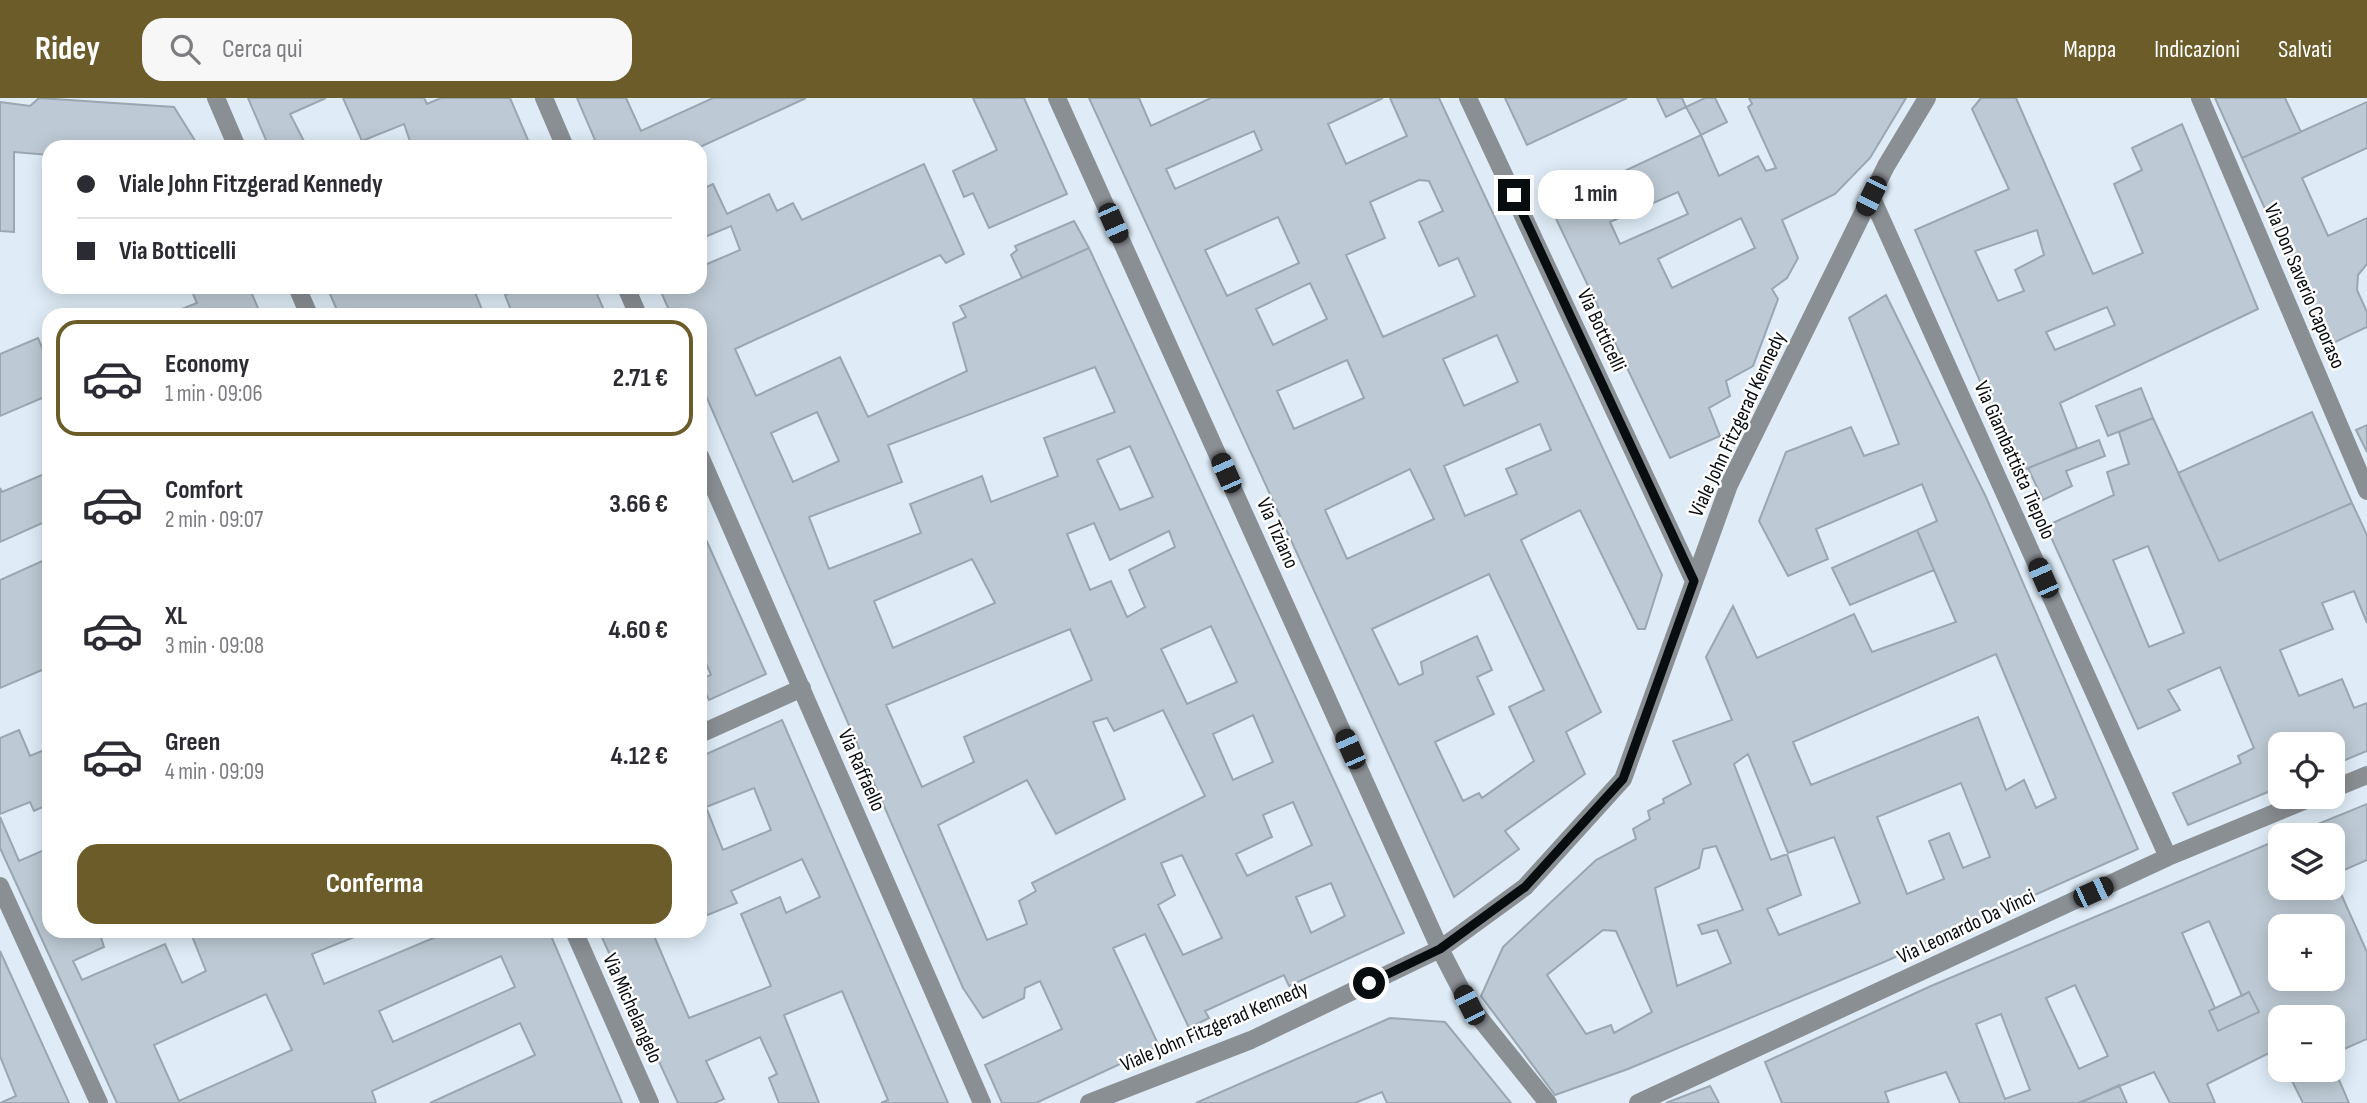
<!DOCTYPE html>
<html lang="it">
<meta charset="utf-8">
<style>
:root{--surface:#fff;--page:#f7f7f7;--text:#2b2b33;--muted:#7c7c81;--line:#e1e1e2;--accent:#6c5c2a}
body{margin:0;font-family:"Sofia Sans Condensed",sans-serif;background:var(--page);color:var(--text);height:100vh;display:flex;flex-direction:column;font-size:26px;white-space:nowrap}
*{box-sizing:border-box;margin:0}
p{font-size:23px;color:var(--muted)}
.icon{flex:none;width:38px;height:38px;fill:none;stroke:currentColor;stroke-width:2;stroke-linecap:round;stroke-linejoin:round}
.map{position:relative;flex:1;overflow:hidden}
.panel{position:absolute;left:42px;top:210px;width:665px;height:630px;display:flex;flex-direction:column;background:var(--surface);border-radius:21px;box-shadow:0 4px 18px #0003}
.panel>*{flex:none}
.guide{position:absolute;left:42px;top:42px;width:665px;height:154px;border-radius:21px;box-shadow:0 4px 18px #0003;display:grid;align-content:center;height:154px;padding:0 35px;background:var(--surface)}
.buttons{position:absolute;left:2268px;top:634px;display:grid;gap:14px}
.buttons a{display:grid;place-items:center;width:77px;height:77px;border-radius:14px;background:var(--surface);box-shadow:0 4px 18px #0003;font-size:35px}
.end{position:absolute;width:32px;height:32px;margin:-16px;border:9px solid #080d10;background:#fff;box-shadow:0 0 0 4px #fff}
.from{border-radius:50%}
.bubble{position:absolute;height:49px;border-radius:21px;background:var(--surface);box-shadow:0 4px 18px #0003;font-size:23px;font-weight:700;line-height:49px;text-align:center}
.car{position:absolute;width:21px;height:42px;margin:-21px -10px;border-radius:9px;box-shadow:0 0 5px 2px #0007;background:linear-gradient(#222 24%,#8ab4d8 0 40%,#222 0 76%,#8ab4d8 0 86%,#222 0)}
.guide b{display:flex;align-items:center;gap:24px;height:66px;font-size:26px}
.guide b+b{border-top:2px solid var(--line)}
.guide i{width:18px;height:18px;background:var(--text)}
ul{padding:12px 0 0;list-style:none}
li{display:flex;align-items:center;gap:21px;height:116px;margin:0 14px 10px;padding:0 21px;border:4px solid transparent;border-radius:21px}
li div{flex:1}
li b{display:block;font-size:26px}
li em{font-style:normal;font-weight:700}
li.active{border-color:var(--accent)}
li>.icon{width:63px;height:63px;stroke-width:1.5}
.action{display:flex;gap:14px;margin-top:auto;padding:14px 35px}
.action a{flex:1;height:80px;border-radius:21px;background:var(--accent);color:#fff;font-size:28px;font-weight:700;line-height:80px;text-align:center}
header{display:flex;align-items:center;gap:42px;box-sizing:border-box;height:98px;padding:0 35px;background:var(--accent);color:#fff}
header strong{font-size:33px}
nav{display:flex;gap:38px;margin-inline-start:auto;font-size:24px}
.search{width:490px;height:63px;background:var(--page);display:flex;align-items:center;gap:18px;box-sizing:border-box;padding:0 24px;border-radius:21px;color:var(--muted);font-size:26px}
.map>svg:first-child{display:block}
</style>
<header>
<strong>Ridey</strong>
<div class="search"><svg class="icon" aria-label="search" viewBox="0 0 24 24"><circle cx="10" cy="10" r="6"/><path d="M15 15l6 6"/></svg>Cerca qui</div>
<nav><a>Mappa</a><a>Indicazioni</a><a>Salvati</a></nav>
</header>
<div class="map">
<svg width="2367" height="1005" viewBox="0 0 2367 1005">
<rect width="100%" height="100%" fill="#dfecf7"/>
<path fill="#bdc9d4" stroke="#9aa6b0" stroke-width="2" fill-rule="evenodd" d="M39,0L174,9L199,49H49V57L14,54V134L0,133V4L30,8Z
M248,0H326L290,16L307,49H269Z
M343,0H424L427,6L441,0H510L531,49H412L404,26L362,43Z
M577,0H626L641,33L713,0H806L700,49H598Z
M973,0H1024L1067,96L989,130L973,95L964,99L953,73L997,52Z
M1089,0H1139L1151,28L1211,0H1383L1328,26L1346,66L1407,38L1390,0H1439L1662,477L1645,531H1638L1580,412L1521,442L1601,614L1566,634L1585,676L1505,733L1519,751L1454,799ZM1254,33L1262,52L1175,91L1166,71ZM1419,82L1429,83L1443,113L1419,124L1439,168L1458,160L1475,198L1383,239L1346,157L1385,140L1370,104ZM1278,119L1299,165L1227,198L1205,152ZM1310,185L1327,221L1273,247L1256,211ZM1497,237L1518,284L1464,308L1443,261ZM1347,262L1364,300L1294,331L1277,293ZM1540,326L1551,352L1506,371L1517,396L1465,418L1444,368ZM1410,371L1434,421L1347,461L1325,412ZM1489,476L1544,592L1509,609L1534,663L1482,700L1479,695L1463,703L1435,644L1494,616L1477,579L1492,572L1477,538L1421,564L1423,576L1399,587L1372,531Z
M1505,0H1627L1527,47Z
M1657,0H1682L1686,9L1666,19Z
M1705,0H1715L1727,24L1701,37L1686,9Z
M1749,0H1906L1870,60L1835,96L1782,122L1798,160L1787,180L1772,191L1778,201L1753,268L1726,283L1730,298L1709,310L1720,338L1670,360L1550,108L1701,37L1719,78L1758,58L1766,73L1776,70L1748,9L1752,6ZM1678,94L1688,116L1620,146L1610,124ZM1741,120L1755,150L1672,190L1658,161Z
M1981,0H2016L2093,176L2143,155L2114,86L2142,72L2132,50L2182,26L2258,211L2060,305L2077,350L2019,374L1915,132L2009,91L1972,11ZM2037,132L2044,157L2015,172L2024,193L1998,203L1975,153ZM2107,209L2115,227L2055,252L2046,234Z
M2215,0H2285L2301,34L2242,60Z
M2367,4V50L2302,80L2328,138L2367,120V166L2358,177L2357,192L2367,214V229L2327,248L2242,60Z
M924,66L964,156L946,165L940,157L735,251L756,298L840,259L868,319L967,273L953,225L966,219L960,208L1089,150L1404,835L1289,888L1284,877L1205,913L1209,920L1189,930L1145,836L1113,850L1159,948L1036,1005H1002L985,967L1062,931L1040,883L1025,890L1024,900L983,920L963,890L700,284V217H671L659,189H700V169L740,152L731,128L700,141V92L713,86L727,116L769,96L777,113L793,105L802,122ZM1095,269L1115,314L1044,340L1058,378L991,404L982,378L910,406L921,435L829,471L809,419L902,384L888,347ZM817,314L839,363L793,384L771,335ZM1130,348L1153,399L1120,412L1097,362ZM1094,425L1110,462L1169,433L1175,449L1129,472L1145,509L1127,519L1111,483L1090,492L1067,436ZM972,461L995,505L893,550L874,503ZM1211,528L1237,584L1187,606L1161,551ZM1070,531L1092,582L964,639L974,664L922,689L886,607ZM1163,612L1205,698L1032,785L1036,793L1019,803L1027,826L987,842L938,727L1027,682L1056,736L1125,701L1093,624L1107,620L1114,633ZM1253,617L1273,664L1233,682L1213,636ZM1293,704L1312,747L1247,778L1236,756L1272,739L1263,717ZM1182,757L1222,840L1183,857L1158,807L1175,797L1161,765ZM1331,785L1345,818L1311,835L1296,799Z
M1074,123L1089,150L1022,180L1011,157L1017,152L1015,148Z
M190,189H249L261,217H175L174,214L197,205Z
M327,189H473L484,217H339Z
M522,189H594L606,217H513L505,197Z
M1886,197L1986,399L2138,751L1884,864L1628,971L1555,997L1481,898L1503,849L1596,762L1636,741L1633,731L1650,721L1648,713L1664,705L1663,701L1691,686L1673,643L1732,622L1706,559L1733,508L1757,560L1854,516L1872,554L1956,524L1917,432L1937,423L1922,386L1816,431L1828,461L1788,478L1759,423L1786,354L1851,329L1864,358L1899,346L1849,220ZM1996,556L2056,700L2036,710L2024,682L2006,692L1978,619L1811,687L1793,644ZM1748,656L1788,755L1834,739L1860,805L1779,837L1767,811L1801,797L1787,756L1771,762L1734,666ZM1961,685L1990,759L1963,770L1949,735L1929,743L1944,781L1907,796L1877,719ZM1716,748L1743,812L1698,827L1702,836L1717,832L1731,865L1677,888L1655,790L1699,770L1703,751ZM1603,832L1616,833L1652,914L1614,935L1611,927L1586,936L1547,877Z
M38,240L49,266V297L0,318V256Z
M2141,290L2153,320L2108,338L2096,308Z
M2312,314L2352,405L2219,463L2178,375Z
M2153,320L2219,463L2352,405L2367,437V525L2354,493L2322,505L2333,531L2280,552L2299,598L2342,581L2354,610L2367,605V653L2333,667V646H2280V689L2188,727L2173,695L2241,665L2238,658L2254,650L2220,569L2168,592L2180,612L2138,631L2046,428L2114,397L2107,374L2129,366L2119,334ZM2148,448L2184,535L2149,549L2113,462Z
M2367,327V354L2356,332Z
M2099,342L2105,358L2066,373L2072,388L2043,402L2028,370Z
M49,374V422L0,444V390L2,394Z
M700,428L766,576L709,602L700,584V581L711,577L700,551Z
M1917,432L1934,472L1850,507L1832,470Z
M49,460V569L0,590V482Z
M782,622L948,1005H881L888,1002L842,893L784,917L819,1005H779L769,980L777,976L760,939L706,963L724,1001L715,1005H678L599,833H652L689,920L771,888L741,816L780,799L786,815L820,799L802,761L731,793L737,805L700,820V659ZM754,690L771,732L723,752L706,709Z
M19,632L30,658L49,650V706L34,713L30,704L0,716V640Z
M2367,706V762L2333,777V737H2291Z
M0,719L19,763L49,750V833H99L104,849L73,863L82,882L165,846L182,885L206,873L190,833H369L312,856L324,886L450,833H549L622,1005H430L535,957L520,925L372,993L376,1005H117L0,750ZM501,858L515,889L393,944L379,913ZM266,896L292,952L179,1003L154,947Z
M2280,741V789H2333V778L2367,854V941L2333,956V919H2280V958L2277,951L2207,986L2215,1005H2170L2154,974L2078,1005H1960L1946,974L1885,994L1889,1005H1782L1765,964L1931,888ZM2209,823L2242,898L2249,894L2259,914L2218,933L2209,913L2215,910L2182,835ZM2280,828H2333V880H2280ZM2075,887L2108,958L2079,971L2046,900ZM2001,916L2030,992L2005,1001L1976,926Z
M0,853L69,1005H0L16,998L0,958Z
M2249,894L2259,914L2218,933L2209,913Z
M1390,920L1445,924L1511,1005H1387L1382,994L1355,1005H1196Z
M2333,968L2349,1005H2303L2286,971H2333Z
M2119,987L2127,1005H2080Z
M1710,988L1719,1005H1666Z"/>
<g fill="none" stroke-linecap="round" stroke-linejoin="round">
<path stroke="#8a8f94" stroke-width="18" d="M216,0L237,49
M544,0L565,49
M1057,0L1440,851L1469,907L1548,1005
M1468,0L1694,483
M2200,0L2367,393
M1871,98L2168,759
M297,189L309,217
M626,189L638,217
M700,358L982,1005
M700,636L802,590
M2333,691L2367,677
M0,788L99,1005
M574,833L650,1005
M1089,1005L1251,942L1440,851L1525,789L1623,681L1729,387L1886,68L1927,0
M1638,1005L2168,759L2316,698"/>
</g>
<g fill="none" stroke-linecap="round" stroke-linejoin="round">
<path stroke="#080d10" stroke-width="9" d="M1369,885L1440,851L1525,789L1623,681L1694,483L1514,97"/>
</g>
<g text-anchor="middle" stroke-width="5" stroke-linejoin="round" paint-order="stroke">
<g font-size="21" fill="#080d10" stroke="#fff">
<text transform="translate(2305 188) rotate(67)" y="7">Via Don Saverio Caporaso</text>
<text transform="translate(1602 232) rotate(65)" y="7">Via Botticelli</text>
<text transform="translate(1737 326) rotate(-65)" y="7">Viale John Fitzgerad Kennedy</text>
<text transform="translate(2015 362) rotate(66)" y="7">Via Giambattista Tiepolo</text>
<text transform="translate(1278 435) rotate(66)" y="7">Via Tiziano</text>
<text transform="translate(862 672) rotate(66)" y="7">Via Raffaello</text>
<text transform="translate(1966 828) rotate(-25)" y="7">Via Leonardo Da Vinci</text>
<text transform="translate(633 910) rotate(66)" y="7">Via Michelangelo</text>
<text transform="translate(1214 928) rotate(-23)" y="7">Viale John Fitzgerad Kennedy</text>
</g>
</g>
</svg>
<div class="buttons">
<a><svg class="icon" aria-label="locate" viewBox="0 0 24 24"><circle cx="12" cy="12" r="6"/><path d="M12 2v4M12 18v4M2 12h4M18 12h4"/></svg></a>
<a><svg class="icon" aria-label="layers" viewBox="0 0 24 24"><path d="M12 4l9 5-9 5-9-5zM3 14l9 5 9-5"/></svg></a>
<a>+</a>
<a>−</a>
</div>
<i class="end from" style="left:1369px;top:885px"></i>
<i class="end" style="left:1514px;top:97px"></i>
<div class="bubble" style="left:1538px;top:72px;width:116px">1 min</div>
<i class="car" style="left:1871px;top:98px;rotate:206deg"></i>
<i class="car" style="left:1113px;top:125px;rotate:156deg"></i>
<i class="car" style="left:1226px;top:375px;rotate:336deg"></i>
<i class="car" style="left:2043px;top:480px;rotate:336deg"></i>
<i class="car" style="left:1350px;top:651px;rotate:336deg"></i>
<i class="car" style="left:2093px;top:794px;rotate:65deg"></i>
<i class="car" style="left:1469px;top:907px;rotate:333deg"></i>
<div class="guide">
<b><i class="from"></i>Viale John Fitzgerad Kennedy</b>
<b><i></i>Via Botticelli</b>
</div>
<section class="panel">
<ul>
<li class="active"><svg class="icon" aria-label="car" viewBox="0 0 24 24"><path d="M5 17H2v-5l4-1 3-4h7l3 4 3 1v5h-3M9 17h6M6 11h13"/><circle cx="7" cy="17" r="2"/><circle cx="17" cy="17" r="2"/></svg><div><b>Economy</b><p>1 min · 09:06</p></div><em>2.71 €</em></li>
<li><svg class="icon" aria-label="car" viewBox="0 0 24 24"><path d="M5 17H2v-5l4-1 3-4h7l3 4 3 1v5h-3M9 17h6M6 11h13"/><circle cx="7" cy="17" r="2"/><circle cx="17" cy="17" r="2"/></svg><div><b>Comfort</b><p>2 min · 09:07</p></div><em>3.66 €</em></li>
<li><svg class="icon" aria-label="car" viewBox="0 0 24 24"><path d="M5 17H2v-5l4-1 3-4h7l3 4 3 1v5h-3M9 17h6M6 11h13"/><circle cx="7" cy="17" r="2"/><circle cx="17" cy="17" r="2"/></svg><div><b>XL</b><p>3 min · 09:08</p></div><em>4.60 €</em></li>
<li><svg class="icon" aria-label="car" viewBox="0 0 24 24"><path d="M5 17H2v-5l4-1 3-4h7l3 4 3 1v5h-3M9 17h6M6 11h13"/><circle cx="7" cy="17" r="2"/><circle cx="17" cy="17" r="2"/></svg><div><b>Green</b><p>4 min · 09:09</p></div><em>4.12 €</em></li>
</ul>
<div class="action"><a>Conferma</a></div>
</section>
</div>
